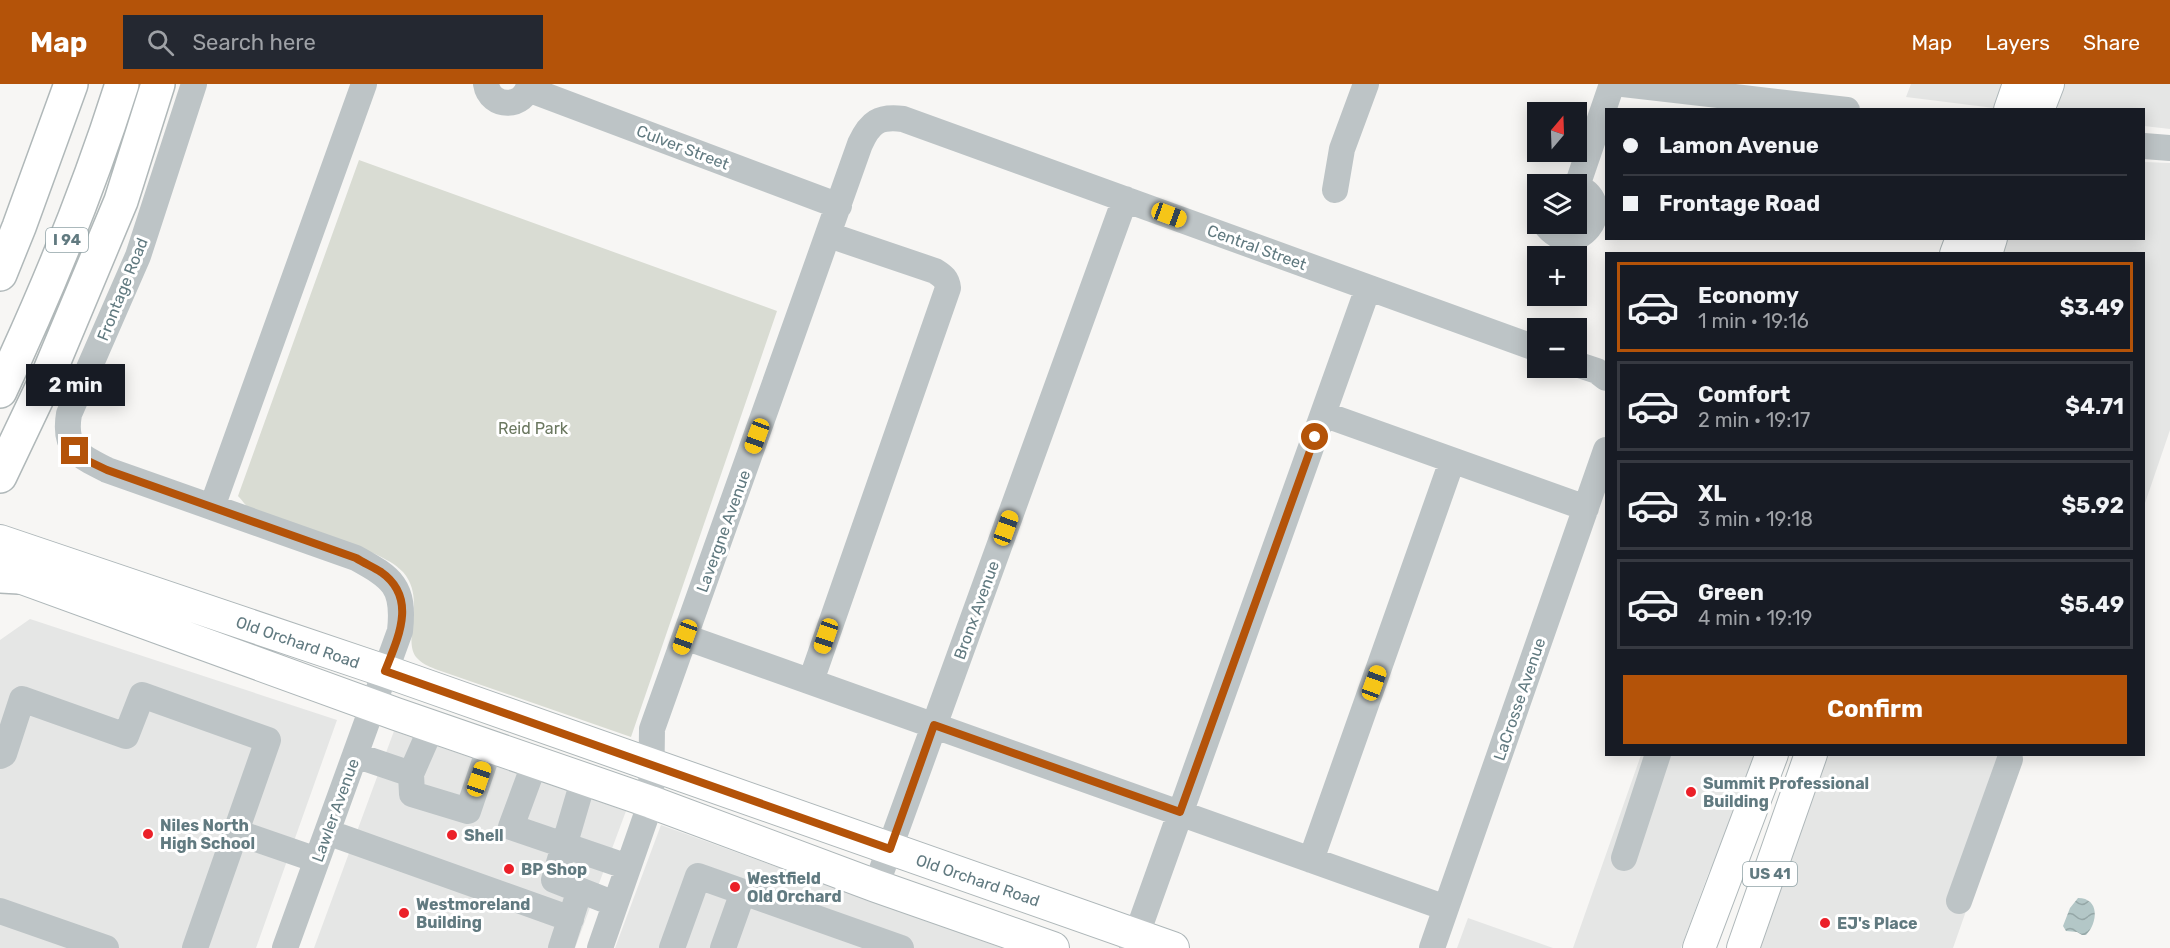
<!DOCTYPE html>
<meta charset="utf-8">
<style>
:root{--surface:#171b24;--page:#242831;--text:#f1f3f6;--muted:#9ea1a6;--line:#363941;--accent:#b45309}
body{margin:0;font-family:Rubik,sans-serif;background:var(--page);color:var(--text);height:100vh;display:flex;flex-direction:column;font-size:22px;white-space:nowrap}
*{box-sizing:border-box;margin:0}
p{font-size:20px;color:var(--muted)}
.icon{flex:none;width:33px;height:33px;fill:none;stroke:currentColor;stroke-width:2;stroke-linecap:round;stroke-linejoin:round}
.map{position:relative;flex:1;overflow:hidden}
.sheet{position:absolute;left:1605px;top:168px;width:540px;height:504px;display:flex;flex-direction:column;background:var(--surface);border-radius:0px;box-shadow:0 3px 15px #0003}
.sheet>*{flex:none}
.banner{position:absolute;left:1605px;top:24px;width:540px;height:132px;border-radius:0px;box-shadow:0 3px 15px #0003;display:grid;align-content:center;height:132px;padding:0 18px;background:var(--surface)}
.needle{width:39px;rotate:19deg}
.controls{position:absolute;left:1527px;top:18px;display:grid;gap:12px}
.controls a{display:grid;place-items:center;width:60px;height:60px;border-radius:0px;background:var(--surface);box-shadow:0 3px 15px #0003;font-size:30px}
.end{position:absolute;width:27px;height:27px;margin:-14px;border:8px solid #b45309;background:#fff;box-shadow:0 0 0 3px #fff}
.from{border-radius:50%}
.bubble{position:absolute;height:42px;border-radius:0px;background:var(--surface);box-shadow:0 3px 15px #0003;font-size:20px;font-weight:700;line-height:42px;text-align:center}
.car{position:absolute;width:18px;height:36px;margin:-18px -9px;border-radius:8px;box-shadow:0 0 4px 2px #0007;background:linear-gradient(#f5c518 24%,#345 0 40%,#f5c518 0 76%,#345 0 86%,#f5c518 0)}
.banner b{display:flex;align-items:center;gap:21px;height:57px;font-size:22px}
.banner b+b{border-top:2px solid var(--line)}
.banner i{width:15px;height:15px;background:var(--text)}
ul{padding:10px 0 0;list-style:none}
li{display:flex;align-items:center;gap:18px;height:90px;margin:0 12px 9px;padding:0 6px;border:3px solid var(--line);border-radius:0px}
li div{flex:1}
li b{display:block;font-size:22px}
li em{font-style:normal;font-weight:700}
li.current{border-color:var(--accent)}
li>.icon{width:54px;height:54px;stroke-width:1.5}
.action{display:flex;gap:12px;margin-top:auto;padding:12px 18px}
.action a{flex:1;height:69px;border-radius:0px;background:var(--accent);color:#fff;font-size:24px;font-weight:700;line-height:69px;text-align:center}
header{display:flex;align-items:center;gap:36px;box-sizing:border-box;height:84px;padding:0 30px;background:var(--accent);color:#fff}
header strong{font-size:28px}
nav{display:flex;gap:33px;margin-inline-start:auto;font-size:21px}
.search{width:420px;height:54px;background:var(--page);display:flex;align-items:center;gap:15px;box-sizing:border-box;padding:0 21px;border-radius:0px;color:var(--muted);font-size:22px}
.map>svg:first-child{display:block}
</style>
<header>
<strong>Map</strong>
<div class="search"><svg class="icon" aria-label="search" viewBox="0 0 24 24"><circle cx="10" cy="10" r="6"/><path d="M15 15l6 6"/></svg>Search here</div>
<nav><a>Map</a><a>Layers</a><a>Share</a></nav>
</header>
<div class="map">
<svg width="2170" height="864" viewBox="0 0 2170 864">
<defs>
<pattern id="water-waves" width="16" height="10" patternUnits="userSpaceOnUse" patternTransform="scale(1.5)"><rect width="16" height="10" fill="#b3c7c7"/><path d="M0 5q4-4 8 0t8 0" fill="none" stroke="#95a7a7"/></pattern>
</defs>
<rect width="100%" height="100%" fill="#f7f6f4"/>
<path fill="#e5e6e5" d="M1911,0H2003L1994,24L1906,13Z
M2061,0H2170V45L2144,42V26L2058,25L2056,18Z
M2144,78L2170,79V346L2144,422V170H2000L2006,155L2144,154Z
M30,535L337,636L256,864H0V556Z
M394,647L626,727L575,864H314Z
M1641,671H1760L1731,747L1709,788L1681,864H1573Z
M1820,671H2021L1953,864H1753Z
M661,741L1002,864H615Z
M1468,834L1553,864H1457Z"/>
<path fill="#d9dcd3" d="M359,76L777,227L631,653L435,585C428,582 421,579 416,573C402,554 427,515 403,488C384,466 306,446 276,436C269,434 261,432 254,429C248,425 243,417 238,412Z"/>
<path fill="url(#water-waves)" d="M2078,814C2100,814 2098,839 2086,851H2082L2077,848L2066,847L2063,842L2070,824Z"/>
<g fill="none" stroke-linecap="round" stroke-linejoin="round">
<defs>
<path id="major" d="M2010,26L2019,0
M2038,26L2048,0
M1956,170L1962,154
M1986,170L1991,154
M0,457L385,587L1173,864
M0,486L396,630L651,718L876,802L1053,864
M1699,864L1772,670
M1743,864L1811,670"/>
<path id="highway" d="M0,190L19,143L71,0
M0,307C47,207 89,105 122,0
M0,392L49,289L121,117L158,0
M0,492L19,493"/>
</defs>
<use href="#major" stroke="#aeb7b9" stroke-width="34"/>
<use href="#highway" stroke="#b0b8b9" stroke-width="36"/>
<path stroke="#bdc4c6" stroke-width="26" d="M194,0L138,172L69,330C63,365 79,372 107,386L356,474C392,494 405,502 400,547L285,864
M486,0C490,25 525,25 529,0
M1623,0L1847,26
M528,5L839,122
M2144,62L2170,64
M1577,102L1612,0
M1335,106L1342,65L1366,0
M1545,140C1575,180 1621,122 1576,102
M1576,280L1597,287L1606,294
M1323,330L1586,424
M212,423L364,0
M685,553L1446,824
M811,597L948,204C947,195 943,192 935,187L829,151
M355,671L411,690L432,642
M0,672L4,670L22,615L126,652L142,611L268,656L195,864
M535,678L511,743L628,783
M411,690L412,710L468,727L490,662
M584,694L554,796L615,820
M236,748L317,776
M327,748L571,835
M1624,774L1658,670
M1311,776L1452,377
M876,802L1125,115
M1959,817L2010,675
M0,827L106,864
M561,864L576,818
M600,864L651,718L652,645L860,60C870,38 879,32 903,35L1538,265
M672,864L698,792L901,864
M723,864L743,808
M1132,864L1368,204
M1432,864L1606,366"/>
<use href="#major" stroke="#fff" stroke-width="32"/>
<use href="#highway" stroke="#fff" stroke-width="33"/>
</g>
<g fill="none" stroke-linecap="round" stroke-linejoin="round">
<path stroke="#b45309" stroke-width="8" d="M75,367L84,375L107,386L356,474C364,479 373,483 381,488C418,514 398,554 385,587L890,765L934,641L1180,728L1315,353"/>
</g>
<g fill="#eb2028" stroke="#fff" stroke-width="2">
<circle cx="1691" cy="708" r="6"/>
<circle cx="148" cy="750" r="6"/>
<circle cx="452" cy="751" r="6"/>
<circle cx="509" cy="785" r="6"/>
<circle cx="735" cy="803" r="6"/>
<circle cx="404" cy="829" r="6"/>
<circle cx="1825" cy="839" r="6"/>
</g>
<g text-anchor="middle" stroke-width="6" stroke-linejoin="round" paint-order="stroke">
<g fill="#fff" stroke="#90a2a6" stroke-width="1.5">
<rect x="46" y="144" width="42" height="24" rx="4.5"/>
<rect x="1743" y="778" width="54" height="24" rx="4.5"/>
</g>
<g font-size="15" font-weight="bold" fill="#617a80">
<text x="67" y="161">I 94</text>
<text x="1770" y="795">US 41</text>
</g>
<g font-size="16" fill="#617a80" stroke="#fff">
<text transform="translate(683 63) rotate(21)" y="6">Culver Street</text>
<text transform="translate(1257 163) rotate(20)" y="6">Central Street</text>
<text transform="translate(122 205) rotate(-68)" y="6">Frontage Road</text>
<text transform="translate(723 447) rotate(-70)" y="6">Lavergne Avenue</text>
<text transform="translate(976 526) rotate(-70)" y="6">Bronx Avenue</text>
<text transform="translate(298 558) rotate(19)" y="6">Old Orchard Road</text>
<text transform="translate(1519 615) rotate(-71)" y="6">LaCrosse Avenue</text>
<text transform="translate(335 726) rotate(-70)" y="6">Lawler Avenue</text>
<text transform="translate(978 796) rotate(19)" y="6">Old Orchard Road</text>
</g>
<g font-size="16" fill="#6b7860" stroke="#fff">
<text x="533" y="350">Reid Park</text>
</g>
<g font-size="16" font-weight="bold" fill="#617a80" stroke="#fff" text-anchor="start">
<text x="1703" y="705">Summit Professional<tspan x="1703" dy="18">Building</tspan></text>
<text x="160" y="747">Niles North<tspan x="160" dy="18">High School</tspan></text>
<text x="464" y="757">Shell</text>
<text x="521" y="791">BP Shop</text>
<text x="747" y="800">Westfield<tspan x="747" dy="18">Old Orchard</tspan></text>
<text x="416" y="826">Westmoreland<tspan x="416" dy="18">Building</tspan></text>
<text x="1837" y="845">EJ's Place</text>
</g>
</g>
</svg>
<div class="controls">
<a><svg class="needle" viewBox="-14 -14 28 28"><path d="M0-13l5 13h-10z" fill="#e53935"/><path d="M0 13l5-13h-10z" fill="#9ea1a6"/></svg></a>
<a><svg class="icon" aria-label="layers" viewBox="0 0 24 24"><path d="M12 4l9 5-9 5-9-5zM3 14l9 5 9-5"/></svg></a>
<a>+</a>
<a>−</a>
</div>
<i class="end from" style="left:1315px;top:353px"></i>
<i class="end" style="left:75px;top:367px"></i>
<div class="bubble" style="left:26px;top:280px;width:99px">2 min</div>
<i class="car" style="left:1169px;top:131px;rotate:110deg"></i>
<i class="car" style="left:757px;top:352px;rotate:200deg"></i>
<i class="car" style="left:1006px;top:444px;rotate:20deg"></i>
<i class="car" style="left:826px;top:552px;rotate:199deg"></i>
<i class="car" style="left:685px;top:553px;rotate:200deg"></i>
<i class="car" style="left:1374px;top:599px;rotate:20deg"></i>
<i class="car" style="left:479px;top:695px;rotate:19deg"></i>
<div class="banner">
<b><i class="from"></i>Lamon Avenue</b>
<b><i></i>Frontage Road</b>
</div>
<section class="sheet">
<ul>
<li class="current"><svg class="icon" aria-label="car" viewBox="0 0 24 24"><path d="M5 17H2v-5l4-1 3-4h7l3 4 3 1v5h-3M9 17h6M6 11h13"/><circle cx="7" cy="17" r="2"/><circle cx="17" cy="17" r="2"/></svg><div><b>Economy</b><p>1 min · 19:16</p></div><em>$3.49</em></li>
<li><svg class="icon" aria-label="car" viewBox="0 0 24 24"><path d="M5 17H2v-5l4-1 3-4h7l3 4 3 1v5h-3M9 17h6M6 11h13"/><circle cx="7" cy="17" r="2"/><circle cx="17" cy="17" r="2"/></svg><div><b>Comfort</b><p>2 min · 19:17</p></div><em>$4.71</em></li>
<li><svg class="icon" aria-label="car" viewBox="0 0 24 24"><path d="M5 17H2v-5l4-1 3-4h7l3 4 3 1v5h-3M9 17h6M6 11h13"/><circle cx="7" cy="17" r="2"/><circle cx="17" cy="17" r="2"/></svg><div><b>XL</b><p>3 min · 19:18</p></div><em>$5.92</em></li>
<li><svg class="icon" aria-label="car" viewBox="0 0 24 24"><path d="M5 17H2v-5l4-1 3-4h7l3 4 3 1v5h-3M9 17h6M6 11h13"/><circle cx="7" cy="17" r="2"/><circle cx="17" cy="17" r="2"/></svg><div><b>Green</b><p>4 min · 19:19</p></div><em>$5.49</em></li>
</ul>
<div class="action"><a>Confirm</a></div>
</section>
</div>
